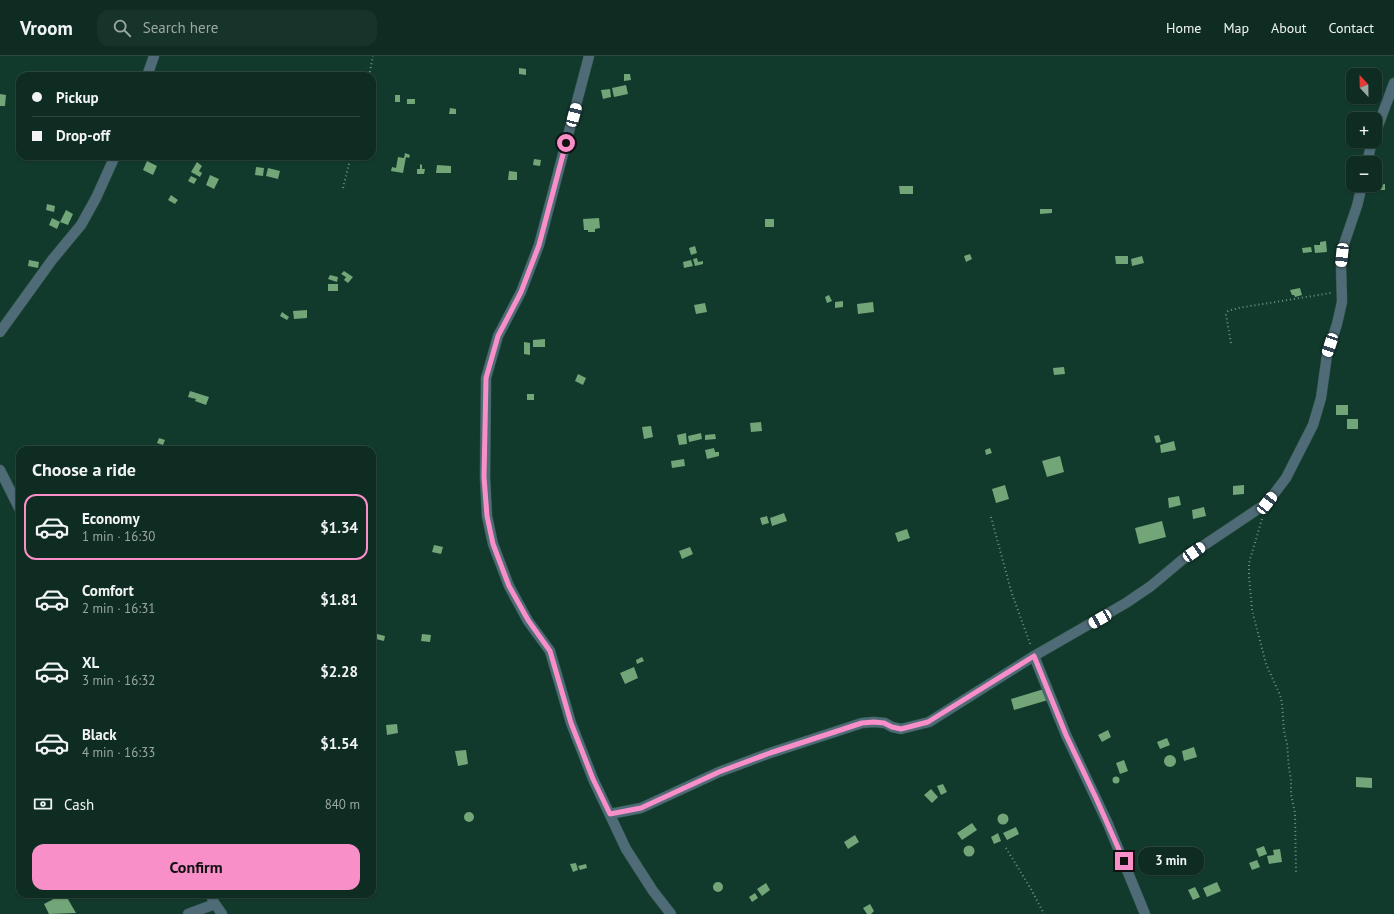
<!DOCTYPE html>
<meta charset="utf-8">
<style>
:root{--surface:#0e2c21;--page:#17342a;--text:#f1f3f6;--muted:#9ba7a5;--line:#2e483f;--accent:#f98fc9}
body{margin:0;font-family:"PT Sans",sans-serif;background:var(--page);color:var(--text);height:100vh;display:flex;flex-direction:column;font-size:15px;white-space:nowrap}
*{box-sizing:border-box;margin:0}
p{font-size:13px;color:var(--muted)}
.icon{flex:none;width:22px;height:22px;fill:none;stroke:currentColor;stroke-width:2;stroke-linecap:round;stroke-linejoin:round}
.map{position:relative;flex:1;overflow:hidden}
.sheet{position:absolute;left:16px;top:390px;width:360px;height:452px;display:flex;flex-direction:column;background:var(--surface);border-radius:12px;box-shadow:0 1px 3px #0004,0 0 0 1px var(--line)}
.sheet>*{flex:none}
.top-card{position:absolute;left:16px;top:16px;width:360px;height:88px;border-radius:12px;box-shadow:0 1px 3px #0004,0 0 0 1px var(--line);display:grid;align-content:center;height:88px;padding:0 16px;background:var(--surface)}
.needle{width:26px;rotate:338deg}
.controls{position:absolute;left:1346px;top:12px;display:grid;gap:8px}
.controls a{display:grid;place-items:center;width:36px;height:36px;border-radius:8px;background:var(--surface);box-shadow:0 1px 3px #0004,0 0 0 1px var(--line);font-size:20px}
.end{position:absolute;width:18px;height:18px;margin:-9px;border:5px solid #f98fc9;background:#111;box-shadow:0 0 0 2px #111}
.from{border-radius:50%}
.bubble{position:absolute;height:28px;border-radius:12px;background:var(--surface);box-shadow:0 1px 3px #0004,0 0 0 1px var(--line);font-size:13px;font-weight:700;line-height:28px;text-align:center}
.car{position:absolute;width:12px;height:24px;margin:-12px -6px;border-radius:5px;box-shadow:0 0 3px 1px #0007;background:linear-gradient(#fff 24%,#345 0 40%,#fff 0 76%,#345 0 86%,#fff 0)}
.top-card b{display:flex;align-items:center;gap:14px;height:38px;font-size:15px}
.top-card b+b{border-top:1px solid var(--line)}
.top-card i{width:10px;height:10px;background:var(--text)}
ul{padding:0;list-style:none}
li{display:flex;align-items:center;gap:12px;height:66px;margin:0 8px 6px;padding:0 8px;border:2px solid transparent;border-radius:12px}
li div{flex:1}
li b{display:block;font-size:15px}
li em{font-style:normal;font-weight:700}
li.active{border-color:var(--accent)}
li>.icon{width:36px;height:36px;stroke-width:1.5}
h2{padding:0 16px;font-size:18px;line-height:48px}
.pay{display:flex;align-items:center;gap:10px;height:44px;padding:0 16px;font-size:15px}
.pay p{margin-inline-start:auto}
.action{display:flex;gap:8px;margin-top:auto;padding:8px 16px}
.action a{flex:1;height:46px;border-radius:12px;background:var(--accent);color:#111;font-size:16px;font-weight:700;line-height:46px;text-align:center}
header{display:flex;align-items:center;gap:24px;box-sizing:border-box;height:56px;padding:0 20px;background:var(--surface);border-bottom:1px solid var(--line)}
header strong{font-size:19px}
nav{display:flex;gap:22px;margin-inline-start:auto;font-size:14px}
.search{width:280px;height:36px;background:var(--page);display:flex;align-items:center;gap:10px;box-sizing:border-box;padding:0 14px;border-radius:12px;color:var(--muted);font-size:15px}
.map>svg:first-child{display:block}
</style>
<header>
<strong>Vroom</strong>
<div class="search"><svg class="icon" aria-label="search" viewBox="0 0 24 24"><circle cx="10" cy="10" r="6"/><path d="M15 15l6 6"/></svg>Search here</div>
<nav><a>Home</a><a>Map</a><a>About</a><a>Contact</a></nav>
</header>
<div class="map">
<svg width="1394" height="858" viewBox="0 0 1394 858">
<rect width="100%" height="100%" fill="#123a2c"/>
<path fill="#72a577" d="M519,12L526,13V19L519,18Z
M624,18H630L631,24L624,25Z
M626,29L628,38L614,41L612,32Z
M610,33L611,41L603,43L601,34Z
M0,38L6,39L5,50H0Z
M395,39H400V46H395Z
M407,43H415V48H407Z
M450,52L456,53V58H449Z
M405,97L410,99L409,102L406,101L403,117L391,115L392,111L396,112L398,101L404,102Z
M534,103L541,104L540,110L533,109Z
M147,105L157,110L153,119L143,114Z
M197,106L202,110L199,115L202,117L200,121L191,116Z
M420,108L422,109V113H425L424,118H417V113H420Z
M437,109L451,110V117H436Z
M256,111L264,112L263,120L255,119Z
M268,112L280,115L278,123L266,120Z
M509,115L517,116V124H508Z
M210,119L219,123L214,133L206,129Z
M191,120L197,123L194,128L188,125Z
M1385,128V134H1377V129Z
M899,130H913V138H900Z
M171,139L178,144L175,148L168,144Z
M47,148L55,150L54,156L46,154Z
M1040,153H1052V157L1040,158Z
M66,154L73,158L68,169L60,166Z
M52,162L60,166L57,173L49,169Z
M599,162L600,172L595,173V176H588V174H584L583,163Z
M765,163H774V171H765Z
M1326,185L1327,196L1315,197L1314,189H1320V186Z
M695,190L697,197L691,199L689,192Z
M1311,191L1312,196L1303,197L1302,192Z
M970,198L972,203L966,206L964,200Z
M1115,200H1128V208H1116Z
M1142,200L1144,207L1132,210L1131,203Z
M697,202L698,206L703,205V208L695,210L693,203Z
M29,204L39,206L38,212L28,210Z
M691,204L693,210L684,212L683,206Z
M344,215L353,221L348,227L344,224L346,221L341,218Z
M330,219L338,221L337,226L328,223Z
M328,228H338V235H328Z
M1300,232L1302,239L1295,241L1294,239H1292L1290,234Z
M829,239L832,245L827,247L825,241Z
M843,245V251L835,252V246Z
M873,246L874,256L858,258L857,248Z
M705,247L707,256L696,258L694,249Z
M307,254V262L294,263L293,255Z
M282,256L289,261L287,264L280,260Z
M545,283V291H533V284Z
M524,286L530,287V299L524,298Z
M1064,311L1065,318L1054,319L1053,312Z
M578,318L586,322L583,329L575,325Z
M190,335L209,341L206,349L195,345L196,343L188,341Z
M527,338H534V344H527Z
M1336,349H1348V359H1336Z
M1347,363H1358V373H1347Z
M761,366L762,375L751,376L750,367Z
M651,370L653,381L644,383L642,371Z
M686,377L687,388L679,389L677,379Z
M701,377L702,383L689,386L688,380Z
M715,378L716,383L705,384V379Z
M1159,379L1161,386L1156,387L1154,380Z
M159,382L165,384L163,389L157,387Z
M1174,385L1176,394L1161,397L1160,389Z
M714,392L715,396H719V400L707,403L705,394Z
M990,392L992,397L986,399L985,394Z
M1060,400L1064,416L1047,421L1042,405Z
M684,403L685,410L672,412L671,405Z
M1005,429L1009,443L996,447L992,433Z
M1244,429V438L1233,439V430Z
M1179,440L1181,449L1169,452L1168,442Z
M1204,451L1206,460L1193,463L1192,454Z
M784,457L787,465L772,470L770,462Z
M767,460L769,467L762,469L760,462Z
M1162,465L1166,481L1139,488L1135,472Z
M907,473L910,482L898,486L895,477Z
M434,489L443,491L441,498L432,496Z
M690,491L693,498L682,503L679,495Z
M377,578L385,580L384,585L376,583Z
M422,578L431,579L430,586L421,585Z
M642,601L644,605L637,608L636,604Z
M634,611L638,622L625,628L620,617Z
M1044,633L1048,644L1014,654L1011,643Z
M397,668L398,677L387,679L386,669Z
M1108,674L1111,681L1102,686L1098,679Z
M1167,682L1170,689L1160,693L1157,686Z
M1194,691L1197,701L1184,705L1182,695Z
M466,694L468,708L458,710L455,695Z
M1164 705a6 6 0 1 1 12 0a6 6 0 1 1-12 0Z
M1124,704L1128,715L1120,718L1116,707Z
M1112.5 724a3.5 3.5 0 1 1 7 0a3.5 3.5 0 1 1-7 0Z
M1356,721L1372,722V732L1356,731Z
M943,728L947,736L941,739L937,730Z
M931,733L938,741L932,747L924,739Z
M464 761a5 5 0 1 1 10 0a5 5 0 1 1-10 0Z
M997.5 763a5.5 5.5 0 1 1 11 0a5.5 5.5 0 1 1-11 0Z
M972,767L977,774L962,784L957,777Z
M1016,771L1019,778L1007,784L1003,777Z
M998,777L1001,785L994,788L991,781Z
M855,779L859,786L848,793L844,786Z
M963.5 795a5.5 5.5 0 1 1 11 0a5.5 5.5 0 1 1-11 0Z
M1264,790L1267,798L1259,801L1256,793Z
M1280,793L1282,806L1269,808L1267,800L1274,799L1273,794Z
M1257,804L1260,811L1252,814L1249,807Z
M576,807L578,814L573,816L570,808Z
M586,808L587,812L580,814L578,810Z
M713 831a5 5 0 1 1 10 0a5 5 0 1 1-10 0Z
M1217,826L1221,835L1207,841L1203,832Z
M766,827L770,834L762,840L757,833Z
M1195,831L1200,841L1193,844L1188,834Z
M755,837L758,842L752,846L749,841Z
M63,838H65L76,857L49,858L44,848Z
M870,848L874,855L871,858H867L863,852Z"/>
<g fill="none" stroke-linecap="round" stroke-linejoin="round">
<defs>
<path id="minor" d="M589,0L539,189L521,236L498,280L486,322L485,421L487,460L493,488L509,530L528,565L550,595L571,667L593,723L626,793L653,835L671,858
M147,20L154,0
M1375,78L1394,27
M1367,107L1372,85
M0,276L52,204L81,169L96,142L115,100
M0,414L20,454
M1034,600L1066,679L1108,768L1145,858
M610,758L641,752L719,716L770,697L862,667L874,666L885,667L892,671L901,673L929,666L1034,600L1126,547L1151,530L1182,504L1267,447L1286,422L1313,369L1321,342L1327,299L1337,268L1342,246L1341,210L1344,188L1357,150L1362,129
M210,838L215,848L222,858
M188,858L215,848"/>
</defs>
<use href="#minor" stroke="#305849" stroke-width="11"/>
<path stroke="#6d9384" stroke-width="2" stroke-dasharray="1 3" stroke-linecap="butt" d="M369,20L373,0
M343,132L351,100
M1231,287L1226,259L1228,255L1238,252L1331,237
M991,461L1012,538L1031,590
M1262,463L1249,507V520L1252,554L1266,608L1280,639L1282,647L1284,675L1287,688L1289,712L1291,724V738L1295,757L1296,817
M1006,792L1031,833L1044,858"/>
<use href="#minor" stroke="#4f6b78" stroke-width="10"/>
</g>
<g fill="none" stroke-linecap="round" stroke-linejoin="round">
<path stroke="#f98fc9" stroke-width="5" d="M566,87L539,189L521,236L498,280L486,322L484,421L487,460L493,488L509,530L528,564L550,595L571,667L593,723L610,758L641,752L719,716L770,697L862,667L874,666L884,667L892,671L901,673L928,666L1034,600L1066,679L1096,742L1124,805"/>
</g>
</svg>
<div class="controls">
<a><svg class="needle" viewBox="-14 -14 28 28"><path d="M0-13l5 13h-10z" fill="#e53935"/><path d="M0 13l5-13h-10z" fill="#9ba7a5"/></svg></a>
<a>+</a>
<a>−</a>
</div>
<i class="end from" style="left:566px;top:87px"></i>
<i class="end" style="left:1124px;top:805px"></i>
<div class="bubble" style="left:1138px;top:791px;width:66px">3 min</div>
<i class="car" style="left:574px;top:59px;rotate:15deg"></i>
<i class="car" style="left:1342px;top:199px;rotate:186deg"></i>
<i class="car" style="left:1330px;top:289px;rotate:198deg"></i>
<i class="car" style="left:1267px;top:447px;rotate:38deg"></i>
<i class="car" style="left:1194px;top:496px;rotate:56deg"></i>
<i class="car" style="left:1100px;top:563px;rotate:240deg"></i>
<div class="top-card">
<b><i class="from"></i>Pickup</b>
<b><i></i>Drop-off</b>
</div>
<section class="sheet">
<h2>Choose a ride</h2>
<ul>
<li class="active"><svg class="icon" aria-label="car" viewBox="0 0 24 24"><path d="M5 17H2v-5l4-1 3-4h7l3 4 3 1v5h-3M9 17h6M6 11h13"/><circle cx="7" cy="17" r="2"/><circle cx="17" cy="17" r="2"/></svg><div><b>Economy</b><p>1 min · 16:30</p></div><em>$1.34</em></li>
<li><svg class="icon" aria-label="car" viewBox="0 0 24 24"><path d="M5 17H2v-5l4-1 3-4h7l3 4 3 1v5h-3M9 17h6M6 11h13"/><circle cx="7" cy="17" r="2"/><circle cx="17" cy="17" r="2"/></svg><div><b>Comfort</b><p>2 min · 16:31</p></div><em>$1.81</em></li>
<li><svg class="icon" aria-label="car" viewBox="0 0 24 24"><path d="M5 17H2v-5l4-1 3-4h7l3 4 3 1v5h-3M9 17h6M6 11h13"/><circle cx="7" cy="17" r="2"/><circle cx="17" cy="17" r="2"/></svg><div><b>XL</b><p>3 min · 16:32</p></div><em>$2.28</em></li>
<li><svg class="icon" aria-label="car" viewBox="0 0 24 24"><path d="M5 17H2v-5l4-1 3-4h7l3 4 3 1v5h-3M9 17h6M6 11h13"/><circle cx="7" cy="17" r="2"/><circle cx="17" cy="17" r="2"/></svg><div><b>Black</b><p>4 min · 16:33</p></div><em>$1.54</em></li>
</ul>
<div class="pay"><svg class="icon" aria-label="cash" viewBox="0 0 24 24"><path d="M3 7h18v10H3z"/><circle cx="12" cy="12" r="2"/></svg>Cash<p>840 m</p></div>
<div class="action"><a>Confirm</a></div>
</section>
</div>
